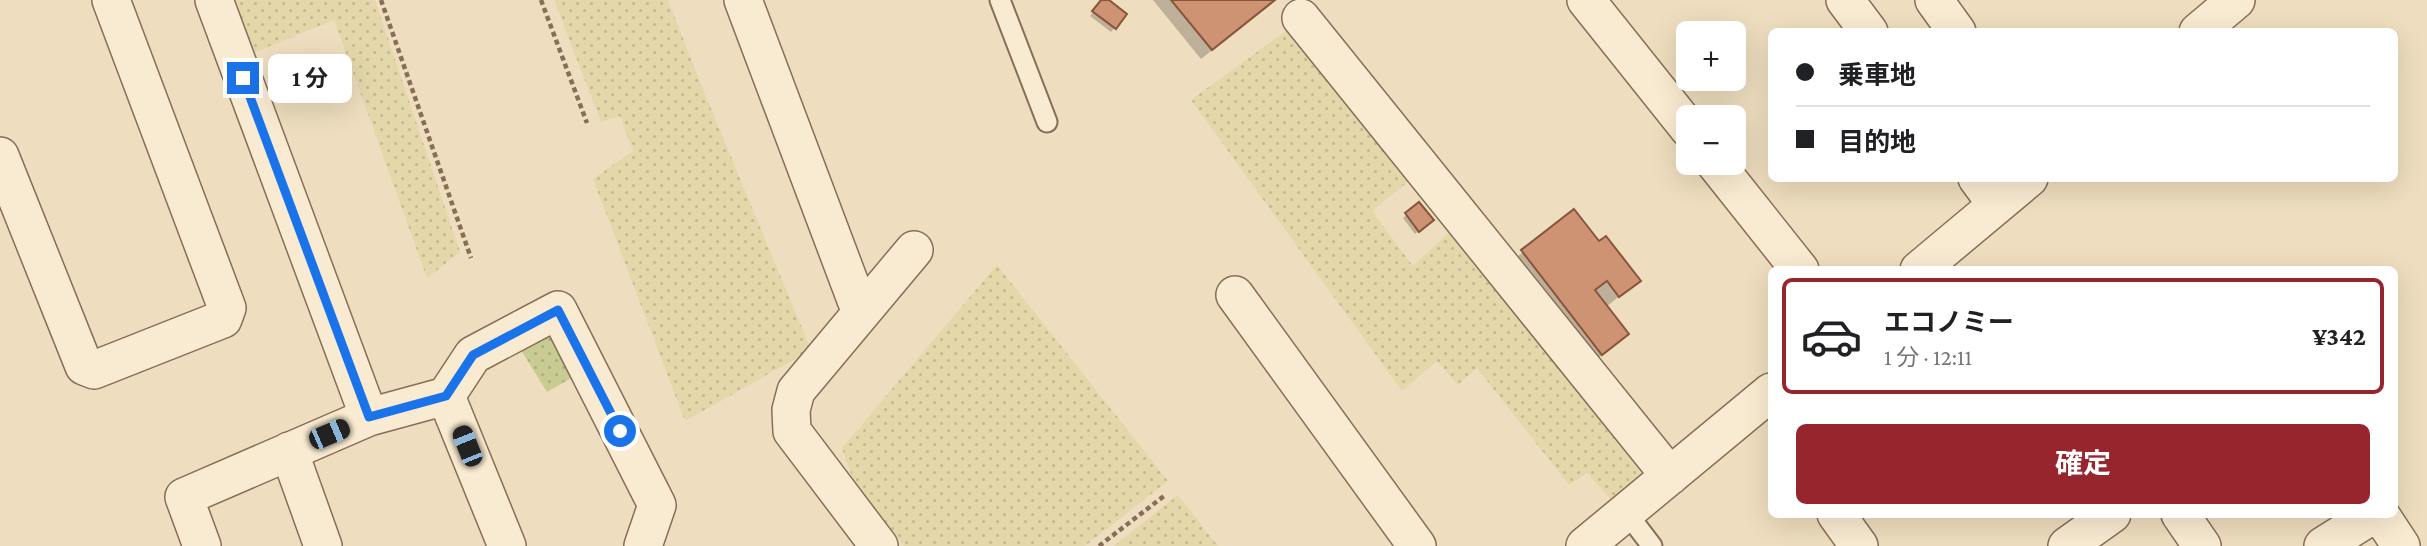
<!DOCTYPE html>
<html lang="ja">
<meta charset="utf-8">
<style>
:root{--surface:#fff;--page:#f6f6f6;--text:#202124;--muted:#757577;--line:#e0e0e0;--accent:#97252d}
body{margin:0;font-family:"Crimson Pro","Noto Sans JP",serif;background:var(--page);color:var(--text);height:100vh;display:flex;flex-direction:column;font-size:26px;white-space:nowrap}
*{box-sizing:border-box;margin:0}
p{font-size:23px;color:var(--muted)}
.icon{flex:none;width:38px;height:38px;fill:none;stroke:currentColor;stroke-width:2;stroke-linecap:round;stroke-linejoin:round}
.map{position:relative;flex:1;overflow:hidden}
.panel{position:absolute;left:1768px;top:266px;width:630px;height:252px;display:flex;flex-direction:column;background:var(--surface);border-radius:10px;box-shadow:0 7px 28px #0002}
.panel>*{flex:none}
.hud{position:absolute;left:1768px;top:28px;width:630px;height:154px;border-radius:10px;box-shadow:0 7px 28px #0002;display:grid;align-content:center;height:154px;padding:0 28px;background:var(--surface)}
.buttons{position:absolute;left:1676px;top:21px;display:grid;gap:14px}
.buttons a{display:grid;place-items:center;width:70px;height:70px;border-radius:10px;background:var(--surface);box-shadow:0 7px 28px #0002;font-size:35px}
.end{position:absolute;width:32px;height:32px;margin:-16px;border:9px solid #1a73e8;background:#fff;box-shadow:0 0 0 4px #fff}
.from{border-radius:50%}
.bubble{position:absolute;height:49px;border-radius:10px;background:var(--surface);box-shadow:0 7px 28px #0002;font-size:23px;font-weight:700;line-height:49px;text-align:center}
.car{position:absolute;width:21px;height:42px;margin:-21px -10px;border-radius:9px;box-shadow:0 0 5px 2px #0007;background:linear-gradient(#222 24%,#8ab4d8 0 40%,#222 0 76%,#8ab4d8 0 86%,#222 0)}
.hud b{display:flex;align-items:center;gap:24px;height:66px;font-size:26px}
.hud b+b{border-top:2px solid var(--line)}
.hud i{width:18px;height:18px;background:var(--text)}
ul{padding:12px 0 0;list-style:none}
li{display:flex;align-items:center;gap:21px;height:116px;margin:0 14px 10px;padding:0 14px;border:4px solid var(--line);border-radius:10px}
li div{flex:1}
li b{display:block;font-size:26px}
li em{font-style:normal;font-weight:700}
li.on{border-color:var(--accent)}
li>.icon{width:63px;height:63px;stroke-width:1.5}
.action{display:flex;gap:14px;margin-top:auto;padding:14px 28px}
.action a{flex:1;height:80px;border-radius:10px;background:var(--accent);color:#fff;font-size:28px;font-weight:700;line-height:80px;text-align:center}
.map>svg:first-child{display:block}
</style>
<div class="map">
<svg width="2427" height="546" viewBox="0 0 2427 546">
<defs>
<pattern id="farmland-dots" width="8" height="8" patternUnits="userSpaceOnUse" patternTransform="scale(1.75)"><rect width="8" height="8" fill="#e4d8ab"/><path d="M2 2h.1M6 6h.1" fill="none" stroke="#c4b993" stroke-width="1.8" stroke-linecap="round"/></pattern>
<pattern id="grass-dots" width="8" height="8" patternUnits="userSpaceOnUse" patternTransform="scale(1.75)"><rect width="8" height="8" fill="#c9cc92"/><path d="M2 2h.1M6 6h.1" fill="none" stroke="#adaf7d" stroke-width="1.8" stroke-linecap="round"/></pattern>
</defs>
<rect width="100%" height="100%" fill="#eeddbe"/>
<path fill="url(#farmland-dots)" d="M234,0H375L460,252L427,278L334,20L255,52Z
M554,0H668L700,82L811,350L685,421L593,179L633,151L620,116L601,122Z
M1290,28L1410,180L1372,211L1413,266L1451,231L1643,476L1614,503L1587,473L1569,485L1477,368L1458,385L1437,361L1402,391L1191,100Z
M997,265L1168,481L1085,546H904L861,493L852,477L842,448Z
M1178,495L1218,546H1114L1121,540Z"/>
<path fill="url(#grass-dots)" d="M546,331L562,337L582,372L547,392L521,350Z"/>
<path fill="#0003" d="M1103,0H1106L1125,15L1111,32L1090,16Z
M1153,0H1275L1201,59Z
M1419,204L1432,220L1415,234L1403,218Z
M1574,211L1599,244L1638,281L1606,307L1616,344L1591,364L1512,261Z"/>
<path fill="#ce9373" stroke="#87553c" stroke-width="2" d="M1101,0H1109L1127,14L1116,29L1092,11Z
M1171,0H1275L1212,50Z
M1419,202L1434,220L1419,232L1405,213Z
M1574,209L1599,241L1606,236L1641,281L1619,297L1607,281L1595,290L1629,334L1602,355L1521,250Z"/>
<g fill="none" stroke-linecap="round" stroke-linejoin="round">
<defs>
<path id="service" d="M1000,0L1047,122
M1626,512L1652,546"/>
<path id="minor" d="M743,0L861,313
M1586,0L1689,129
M1845,0L1869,32
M1934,0L1957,32
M1301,18L1670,476
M2198,32L2236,0
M0,156L84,366L94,370L223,319L227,308L111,0
M1715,163L1800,270
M1977,178L1997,205
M1919,270L2029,178
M1235,295L1417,546
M446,396L507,546
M369,417L446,396L473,355L558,310L657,505L643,546
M289,451L323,546
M1836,514L1859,546
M2180,514L2202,546
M2380,514L2401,546
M202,546L184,497L369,417L214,0
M879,546L792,431L791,410L796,391L914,250
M1585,546L1771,392
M2067,546L2112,514
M2323,546L2374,514"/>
</defs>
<use href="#service" stroke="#876e57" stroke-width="23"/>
<use href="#minor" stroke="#876e57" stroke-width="40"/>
<path stroke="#876e57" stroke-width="4.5" stroke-dasharray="5 3.5" stroke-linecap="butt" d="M381,0L471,258
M541,0L587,123
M1099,546L1164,496"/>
<use href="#service" stroke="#f9ebd1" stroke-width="19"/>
<use href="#minor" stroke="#f9ebd1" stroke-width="37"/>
</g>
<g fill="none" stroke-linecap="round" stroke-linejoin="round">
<path stroke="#1a73e8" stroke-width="9" d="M243,78L369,417L446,396L473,355L558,310L620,431"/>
</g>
</svg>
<div class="buttons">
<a>+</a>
<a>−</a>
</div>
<i class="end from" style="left:620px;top:431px"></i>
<i class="end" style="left:243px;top:78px"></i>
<div class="bubble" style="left:268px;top:54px;width:84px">1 分</div>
<i class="car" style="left:329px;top:434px;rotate:67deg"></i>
<i class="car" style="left:467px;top:446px;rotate:338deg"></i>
<div class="hud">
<b><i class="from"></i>乗車地</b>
<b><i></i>目的地</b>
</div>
<section class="panel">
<ul>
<li class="on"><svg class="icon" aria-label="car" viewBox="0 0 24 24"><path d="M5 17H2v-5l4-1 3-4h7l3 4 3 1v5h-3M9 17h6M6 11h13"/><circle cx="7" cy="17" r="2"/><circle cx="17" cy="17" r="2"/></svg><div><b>エコノミー</b><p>1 分 · 12:11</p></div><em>¥342</em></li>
</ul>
<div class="action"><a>確定</a></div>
</section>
</div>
